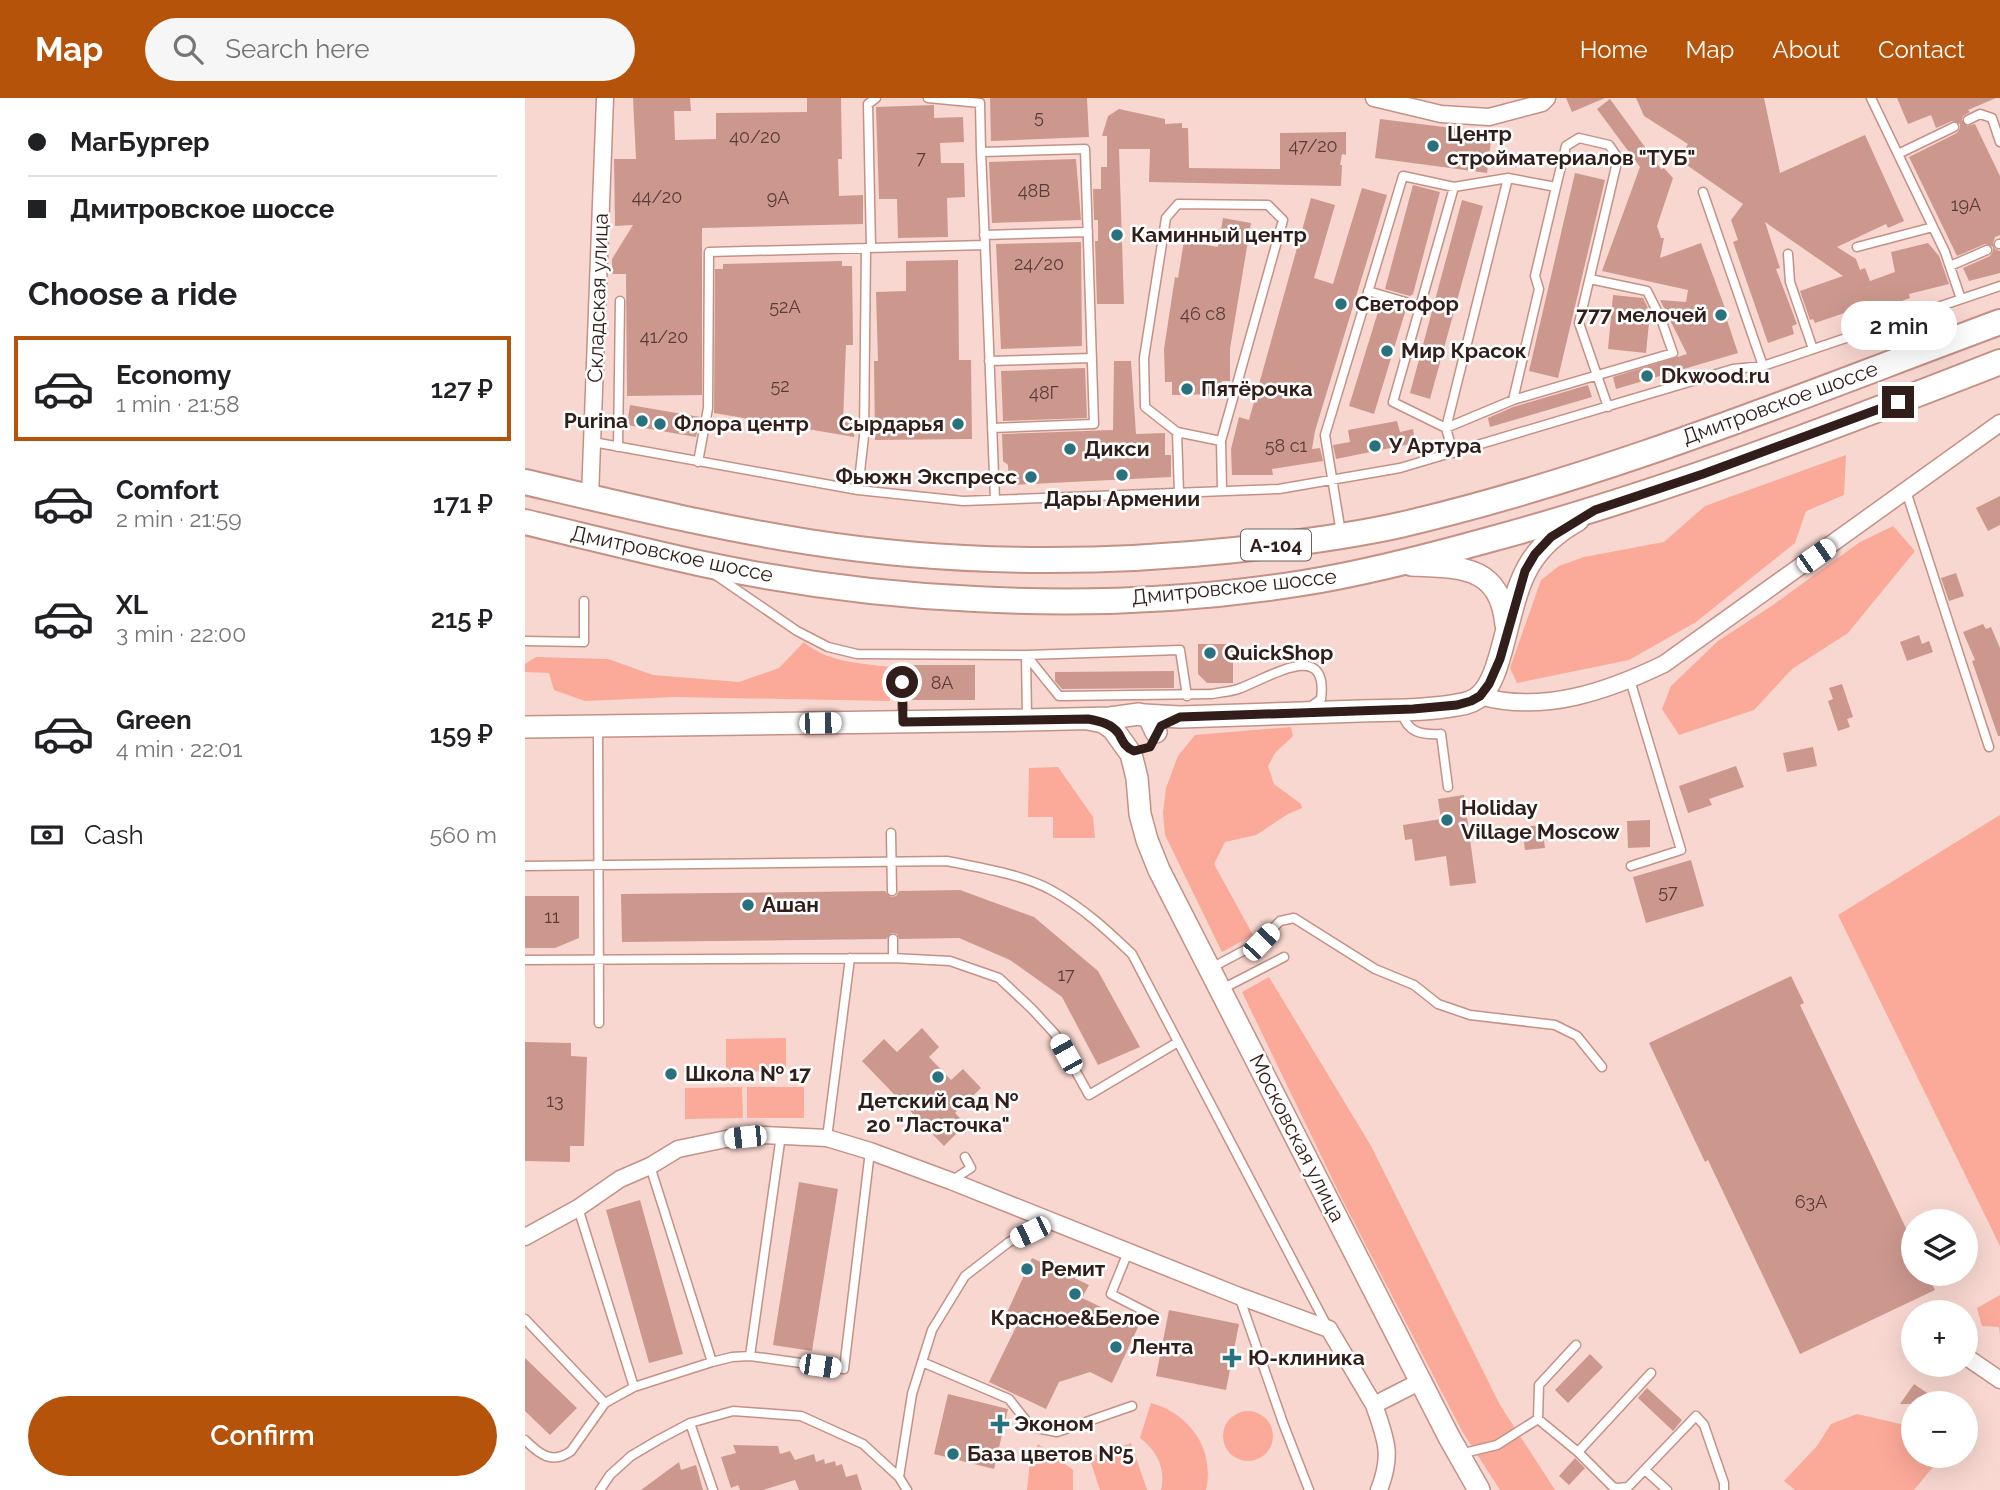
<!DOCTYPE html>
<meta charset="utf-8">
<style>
:root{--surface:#fff;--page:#f6f6f6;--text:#202124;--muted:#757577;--line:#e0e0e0;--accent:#b45309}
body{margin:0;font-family:Raleway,sans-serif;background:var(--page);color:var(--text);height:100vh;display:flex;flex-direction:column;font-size:26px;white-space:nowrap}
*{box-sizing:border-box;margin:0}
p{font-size:23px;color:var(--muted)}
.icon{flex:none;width:38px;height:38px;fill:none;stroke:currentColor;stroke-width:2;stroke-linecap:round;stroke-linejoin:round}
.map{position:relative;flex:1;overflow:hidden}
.details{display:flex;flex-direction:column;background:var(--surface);width:525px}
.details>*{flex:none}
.top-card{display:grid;align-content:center;height:154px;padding:0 28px;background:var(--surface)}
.fabs{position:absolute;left:1376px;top:1111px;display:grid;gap:14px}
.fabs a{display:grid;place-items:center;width:77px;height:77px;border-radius:50%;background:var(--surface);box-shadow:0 7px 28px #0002;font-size:35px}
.end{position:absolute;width:32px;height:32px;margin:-16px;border:9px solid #311e1a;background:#fff;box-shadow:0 0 0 4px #fff}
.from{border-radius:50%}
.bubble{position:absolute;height:49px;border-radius:24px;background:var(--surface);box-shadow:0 7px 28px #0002;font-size:23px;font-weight:600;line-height:49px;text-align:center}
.car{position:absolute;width:21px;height:42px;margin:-21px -10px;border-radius:9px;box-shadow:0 0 5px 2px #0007;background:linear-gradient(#fff 24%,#345 0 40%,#fff 0 76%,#345 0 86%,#fff 0)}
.top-card b{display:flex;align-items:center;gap:24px;height:66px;font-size:26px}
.top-card b+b{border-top:2px solid var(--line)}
.top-card i{width:18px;height:18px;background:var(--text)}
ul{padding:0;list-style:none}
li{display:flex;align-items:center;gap:21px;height:105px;margin:0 14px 10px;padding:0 14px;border:4px solid transparent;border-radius:0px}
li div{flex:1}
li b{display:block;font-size:26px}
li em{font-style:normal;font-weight:600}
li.active{border-color:var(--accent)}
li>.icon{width:63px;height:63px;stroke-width:1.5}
h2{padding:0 28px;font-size:32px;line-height:84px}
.pay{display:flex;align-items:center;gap:18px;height:77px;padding:0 28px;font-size:26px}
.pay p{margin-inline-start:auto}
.cta{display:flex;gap:14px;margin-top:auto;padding:14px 28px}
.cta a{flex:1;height:80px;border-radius:42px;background:var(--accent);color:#fff;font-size:28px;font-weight:600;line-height:80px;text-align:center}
header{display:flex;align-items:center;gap:42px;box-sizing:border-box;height:98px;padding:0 35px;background:var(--accent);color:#fff}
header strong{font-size:33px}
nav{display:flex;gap:38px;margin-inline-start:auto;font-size:24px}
.search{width:490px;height:63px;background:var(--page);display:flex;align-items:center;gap:18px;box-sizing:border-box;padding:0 24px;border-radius:38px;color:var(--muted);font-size:26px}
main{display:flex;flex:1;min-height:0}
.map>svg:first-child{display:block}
</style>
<header>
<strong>Map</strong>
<div class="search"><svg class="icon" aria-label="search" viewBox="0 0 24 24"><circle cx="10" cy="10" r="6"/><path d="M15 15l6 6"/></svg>Search here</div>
<nav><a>Home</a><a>Map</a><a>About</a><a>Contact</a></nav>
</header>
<main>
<section class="details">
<div class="top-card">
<b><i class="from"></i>МагБургер</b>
<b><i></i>Дмитровское шоссе</b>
</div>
<h2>Choose a ride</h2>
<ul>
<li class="active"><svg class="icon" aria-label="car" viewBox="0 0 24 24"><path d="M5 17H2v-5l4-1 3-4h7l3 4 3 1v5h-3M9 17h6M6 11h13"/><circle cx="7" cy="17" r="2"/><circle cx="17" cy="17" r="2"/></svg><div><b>Economy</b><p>1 min · 21:58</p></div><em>127 ₽</em></li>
<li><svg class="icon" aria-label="car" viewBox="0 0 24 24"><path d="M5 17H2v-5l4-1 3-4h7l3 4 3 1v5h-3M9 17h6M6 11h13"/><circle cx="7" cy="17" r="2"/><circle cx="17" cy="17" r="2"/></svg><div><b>Comfort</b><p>2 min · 21:59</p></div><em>171 ₽</em></li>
<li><svg class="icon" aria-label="car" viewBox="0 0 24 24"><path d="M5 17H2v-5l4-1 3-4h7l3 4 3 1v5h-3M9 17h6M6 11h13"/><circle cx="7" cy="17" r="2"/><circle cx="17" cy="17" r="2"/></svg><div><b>XL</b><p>3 min · 22:00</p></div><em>215 ₽</em></li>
<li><svg class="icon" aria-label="car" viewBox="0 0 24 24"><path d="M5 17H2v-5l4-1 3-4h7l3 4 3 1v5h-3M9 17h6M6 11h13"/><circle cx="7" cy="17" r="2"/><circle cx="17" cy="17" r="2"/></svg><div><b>Green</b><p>4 min · 22:01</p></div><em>159 ₽</em></li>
</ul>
<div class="pay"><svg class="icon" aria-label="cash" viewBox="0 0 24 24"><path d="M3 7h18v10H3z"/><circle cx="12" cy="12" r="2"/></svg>Cash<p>560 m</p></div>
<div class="cta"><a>Confirm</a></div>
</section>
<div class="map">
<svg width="1475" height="1392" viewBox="0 0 1475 1392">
<rect width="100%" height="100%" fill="#f8d7d0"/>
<path fill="#fba998" d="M1321,357L1319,397L1281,413L1270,445L1171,524L1104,562L992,585L985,570L1016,482L1034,468L1059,459L1139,444L1180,408Z
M1368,428L1390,453L1323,535L1267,571L1229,612L1154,637L1137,611L1146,588L1193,543L1245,509L1335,444Z
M279,544C303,565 335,565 365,569V603L150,599L60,603L29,592L24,575L0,574V566L11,559L83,561L128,577L214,584L254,570Z
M766,629L768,638L750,655L743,668L749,686L776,706L777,710L763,716L731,737L700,744L689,766L728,837L697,854L640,737L638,715L641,690L653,658L670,637Z
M533,669L568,719L570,740H528V719H503L504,670Z
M1475,717V1148L1313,817Z
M744,879L846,1048L975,1307L1030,1392H975L937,1333L818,1103L717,894Z
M261,940V973L201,974V941Z
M217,989L218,1020L160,1021V990Z
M279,989V1020H222V989Z
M1475,1197V1237L1474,1229L1457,1228L1452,1210Z
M626,1305C665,1316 690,1351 681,1392H636C641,1370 632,1353 615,1340Z
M698 1338a25 25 0 1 1 50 0a25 25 0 1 1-50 0Z
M1332,1316L1380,1327L1388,1333V1358H1417L1389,1392H1270L1259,1383L1292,1348L1306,1326Z
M606,1345L622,1392H575L564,1359Z
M513,1346L548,1372V1392H502L505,1363Z"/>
<path fill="#cc988e" d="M108,0H165L166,13H149L150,42L191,41V15L282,14V0H316L317,61H313L314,98L338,97V126L177,130V297L102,298L101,176H87V161L108,127L90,128L89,61H111Z
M465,0H562L564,39L466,43Z
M1041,0H1080L1047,14Z
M1111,0H1239L1255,75L1340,37L1379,123L1363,130L1361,126L1312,149L1331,161L1335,172L1340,170L1345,183L1370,174L1366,154L1403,145L1414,158L1424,186L1384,196L1385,200L1334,218L1331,211L1290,225L1288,221L1285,222L1275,193L1318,178L1240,124L1255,170L1251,171L1272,226L1267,228L1269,236L1243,245L1208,144L1213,142L1206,122L1218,106L1153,61L1163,46L1119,18Z
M1372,0H1471L1443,12L1445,14L1438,18L1437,22L1442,28L1450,26L1475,78V137L1470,139L1468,145L1470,151L1475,153V175L1444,183L1438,170L1465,158L1468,153V149L1460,146L1432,158L1384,59L1432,35L1435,30V26L1427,23L1411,30L1406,17L1383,26Z
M1085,1L1136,71L1139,70L1148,80L1132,128L1136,140H1139L1135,160L1176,145L1204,221L1202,222L1213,255L1091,291L1088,279L1162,256L1135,202L1161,204L1163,192L1077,173L1115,69L1072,11Z
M409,7V20L438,19L439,44L415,45L416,65H439L440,99L422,100L423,139L373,140L372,101H354L351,9Z
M594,11L640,21V26L657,25V30H663L664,70L755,71V35L821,34V57L817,56L815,67H817L816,88L624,84L625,51H594L599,206H572L570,143H573V122H569L568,91H576V69H582V38H577L583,18Z
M855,21L967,35L962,75L850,60Z
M551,61L556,122L467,125L464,64Z
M1050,75L1080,82L1033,280L1004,273Z
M888,87L915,94L888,196L885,198L860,191Z
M837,90L862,97L790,333L787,351L795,350L798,363L747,371L748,377H707L706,351L714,319L724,322L786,100L810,107L789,180L808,186Z
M937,102L958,108L905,301L885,295Z
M698,120L726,125L705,251V283H697V296L647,297V284H640L639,251L650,179L653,180L659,143L693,149Z
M556,144L557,248L476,251L471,146Z
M433,162L434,262H446L447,341L350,342L349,263H353L351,194L381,193V163Z
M317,163V168H327L328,247H321L318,324L330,325L329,339L189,315L190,171H198V166Z
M1088,197L1118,200L1125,214L1121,255L1083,251Z
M856,204L881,211L849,316L824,308Z
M589,263H606L611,336L640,335V357H646V379L484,387L483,367L478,363L477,336L588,332Z
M560,270L562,320L478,323L476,273Z
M1063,287L1067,299L965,329L963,320L988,309Z
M105,307L175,319L171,339L102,327Z
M872,323L875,334L888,331L890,345L811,361L808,347L825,344L823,332Z
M1475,398V427L1463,433L1451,410Z
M1431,475L1439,498L1424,503L1416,480Z
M1458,526L1461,531L1466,529L1475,550V638H1473L1447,563L1450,562L1438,534Z
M1394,537L1397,546L1404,543L1408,554L1382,563L1375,544Z
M673,546H708V585H682L673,576Z
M384,567H450V602H384Z
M649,573V590L537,591L530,583V574Z
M1317,586L1328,619L1322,621L1325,629L1313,633L1303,603L1308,601L1304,590Z
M1288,649L1292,668L1262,674L1258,655Z
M1211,668L1219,689L1184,701L1187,707L1163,715L1154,688Z
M939,697L951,785L925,788L921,758L890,763L887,741L880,742L878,727L916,721L913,701Z
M1125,722V749L1103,750L1102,723Z
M1017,727L1020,750L1000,752L997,729Z
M1166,762L1179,808L1121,825L1108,779Z
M435,792L509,819L573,873L615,949L573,967L537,899L485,862L434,840L374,841L372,836L367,835L361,841L97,844L96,796L360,793L366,799L371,798L374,793Z
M0,798H54V840L30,850H0Z
M1266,878L1279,905L1275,907L1388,1145V1176H1402L1410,1192L1275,1256L1183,1062L1180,1064L1124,945Z
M397,930L414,949L404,959L426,982L438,971L456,990L430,1015L441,1026L419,1048L337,963L359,941L372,954Z
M0,944L46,945V958L62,959L59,1048H45V1064L0,1063Z
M274,1084L313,1091L287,1253L248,1247Z
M115,1102L158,1256L124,1265L81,1112Z
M507,1160L564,1187L557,1200L614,1227L587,1285L565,1274L534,1284L521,1311L464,1284L492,1227L479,1221Z
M644,1212L714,1226L701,1292L631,1278Z
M1065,1256L1078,1269L1043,1305L1030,1292Z
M0,1260L52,1310L25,1337L0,1313Z
M1389,1286L1418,1306H1375Z
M1122,1290L1157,1322L1148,1333L1113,1300Z
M423,1296L483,1311L469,1371L409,1356Z
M208,1347L253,1348L255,1356L265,1353L270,1362L289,1356L291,1364L299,1361L300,1366L310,1363L311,1368L317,1366L321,1379L332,1376L337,1392H274L270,1382L238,1392H215L213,1387L206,1390L196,1359L211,1355Z
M1050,1360L1060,1370L1044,1387L1034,1378Z
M154,1364L156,1372L171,1367L178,1392H116Z"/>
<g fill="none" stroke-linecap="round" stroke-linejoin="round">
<defs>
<path id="service" d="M403,0L455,5L456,54
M1346,0L1420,154L1436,201
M1443,22L1455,16L1467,20L1475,44
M1373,56L1429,29
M929,89L868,304L921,330L983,80
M1031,89L1010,178L1014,191L988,302L1148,255L1136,221L1122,193L1065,181
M1178,94L1238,268
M459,137L563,134
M1474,146H1475
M460,147L456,54L560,51L569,326L467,330
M1332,149L1408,129
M346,150L343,6L351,0
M1263,156L1265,184L1288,251
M1425,168L1462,152
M843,193L894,208
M464,263L567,260
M652,334L654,395
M696,343L652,334L620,309L619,260L641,120L653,106L743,107L758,122L696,343L697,393
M68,344L333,392L438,403L754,391L875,370L1208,271L1238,268L1475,188
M93,349L95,203
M928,355L921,330L988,302
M173,364L183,310L184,154L460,147L470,402
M333,392L339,338L341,150
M1381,393L1464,649
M816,435L800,337L878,78L929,89L983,80L1031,89L1041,48L1054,40L1084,47L1093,60L1054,225L1083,309
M189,476L272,533L303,549L332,556L501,557L534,598L687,596C696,594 705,594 713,591C742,581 804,539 796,601L784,610
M0,543L59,544V503
M1105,582L1156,752L1106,768
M377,584L378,623
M877,614C882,635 897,637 916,636L923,689
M502,619L501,557L655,552L662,598
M73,631L74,925
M366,735L367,793
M0,768L422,763C455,770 497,776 526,792C557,809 582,832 607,856L802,1228
M368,860L425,863L474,880L507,911L530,936L564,997L653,944
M0,862L368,860V841
M686,870L735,844L755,823L769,820L850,871L889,887L913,906L945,917L1030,927L1052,938L1077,969
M697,891L759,859
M302,1040L325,860
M125,1068L187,1264
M426,1083L446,1070L440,1059
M53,1110L109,1289
M603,1154L586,1196L629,1218
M715,1201L758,1325L784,1392
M0,1221L80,1305
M225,1258L256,1037
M397,1264L484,1301L506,1329L532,1334L607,1308
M1013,1321L1014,1287L1051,1247
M165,1325L188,1392
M0,1342C14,1356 27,1367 46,1353L80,1305L109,1289L187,1264L207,1259L225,1258L319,1271L345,1053
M1053,1354L1126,1275
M935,1356L972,1347L1013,1321L1053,1354L1088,1389L1092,1390L1103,1389L1171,1318L1179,1327L1199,1385V1392
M1120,1372L1142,1392
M374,1379L387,1296L407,1232L440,1178L484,1144L525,1124
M75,1392L85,1377L106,1358L133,1342L165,1325L208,1313L276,1318L338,1346L374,1379L382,1392"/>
<path id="minor" d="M849,0L916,16L964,19L1017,5L1022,0
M65,399L80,0
M955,598C1018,616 1083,593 1139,566L1475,325
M0,1139L53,1110L95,1081L125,1068L153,1051L201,1041L238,1037L302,1040L345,1053L426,1083L714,1198L804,1231L849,1307
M1440,1258L1475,1282
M854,1392C868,1356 861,1342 849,1307L896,1283"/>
<path id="secondary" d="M886,467C936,469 975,467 981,527
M619,617L655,619C716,617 776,615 836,613C868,612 901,613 932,607C940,606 950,603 956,597C967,586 972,568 976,554C993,493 994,455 1053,422
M563,621L578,624L588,631L606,656L612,680L615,716L622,742L634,772L924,1339L954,1392
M0,629L502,622L585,620L614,616L624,619L631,634"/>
<path id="trunk" d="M0,384C94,406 188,429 284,444C425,466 568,467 710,452C765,446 821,439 875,427C1081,379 1278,297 1475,224
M0,424C59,438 119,453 178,466C267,485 360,497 450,501C559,507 671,502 778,485C841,475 902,459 963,442C1138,395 1306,330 1475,264"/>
</defs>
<use href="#service" stroke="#c49186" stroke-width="11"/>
<use href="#minor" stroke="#c49186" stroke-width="19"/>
<use href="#secondary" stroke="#c49186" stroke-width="24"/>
<use href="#trunk" stroke="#c49186" stroke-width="28"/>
<use href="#service" stroke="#fff" stroke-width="8"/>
<use href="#minor" stroke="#fff" stroke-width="16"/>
<use href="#secondary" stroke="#fff" stroke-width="21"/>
<use href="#trunk" stroke="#fff" stroke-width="24"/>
</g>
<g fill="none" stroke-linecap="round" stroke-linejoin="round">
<path stroke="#311e1a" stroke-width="9" d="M377,584L378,624L563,621C575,623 587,626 594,636C598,644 600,649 609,653L625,649L636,628L655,619L888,611L932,607L946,603L955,598L964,586L975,561L1000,473L1010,456L1026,439L1070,412L1178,376L1373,304"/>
</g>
<g fill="#2a717e" stroke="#fff" stroke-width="2.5">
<circle cx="908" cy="48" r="7"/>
<circle cx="592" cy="137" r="7"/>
<circle cx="816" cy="206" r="7"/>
<circle cx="1196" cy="217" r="7"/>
<circle cx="862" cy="253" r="7"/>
<circle cx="1122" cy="278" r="7"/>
<circle cx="662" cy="291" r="7"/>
<circle cx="117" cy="323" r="7"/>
<circle cx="135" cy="326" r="7"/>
<circle cx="433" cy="326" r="7"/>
<circle cx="850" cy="348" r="7"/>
<circle cx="545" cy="351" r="7"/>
<circle cx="597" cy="377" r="7"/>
<circle cx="506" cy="379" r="7"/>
<circle cx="685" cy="555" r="7"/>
<circle cx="922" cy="722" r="7"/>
<circle cx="223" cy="807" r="7"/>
<circle cx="146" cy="976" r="7"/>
<circle cx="413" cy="979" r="7"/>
<circle cx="502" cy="1171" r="7"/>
<circle cx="550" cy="1196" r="7"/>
<circle cx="591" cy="1249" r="7"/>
<path d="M703.5 1249.5h7v7h7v7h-7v7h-7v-7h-7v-7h7z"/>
<path d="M471.5 1315.5h7v7h7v7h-7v7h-7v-7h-7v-7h7z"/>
<circle cx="428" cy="1356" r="7"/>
</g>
<g text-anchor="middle" stroke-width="5" stroke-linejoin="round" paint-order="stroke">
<g font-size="18" fill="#583c37">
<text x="514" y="25">5</text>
<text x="230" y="45">40/20</text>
<text x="788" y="54">47/20</text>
<text x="396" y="66">7</text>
<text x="509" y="99">48В</text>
<text x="132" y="105">44/20</text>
<text x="253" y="106">9А</text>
<text x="1441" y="113">19А</text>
<text x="514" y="172">24/20</text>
<text x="260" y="215">52А</text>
<text x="678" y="222">46 с8</text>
<text x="139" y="245">41/20</text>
<text x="255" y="294">52</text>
<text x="519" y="301">48Г</text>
<text x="761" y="354">58 с1</text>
<text x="417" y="591">8А</text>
<text x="1143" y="800">57</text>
<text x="27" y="825">11</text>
<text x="541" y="883">17</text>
<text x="30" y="1009">13</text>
<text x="1286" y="1110">63А</text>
</g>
<rect fill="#fff" stroke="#6f625f" stroke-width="2" x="716" y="431.5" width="70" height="31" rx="5"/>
<g font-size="19" font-weight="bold" fill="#311e1a">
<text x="751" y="454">А-104</text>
</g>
<g font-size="21" font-weight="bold" fill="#311e1a" stroke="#fff" text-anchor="start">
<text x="922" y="43">Центр<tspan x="922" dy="24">стройматериалов "ТУБ"</tspan></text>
<text x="606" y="144">Каминный центр</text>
<text x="830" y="213">Светофор</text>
<text x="1182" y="224" text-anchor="end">777 мелочей</text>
<text x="876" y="260">Мир Красок</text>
<text x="1136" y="285">Dkwood.ru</text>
<text x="676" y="298">Пятёрочка</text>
<text x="103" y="330" text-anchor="end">Purina</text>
<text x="149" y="333">Флора центр</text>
<text x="419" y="333" text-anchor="end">Сырдарья</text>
<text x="864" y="355">У Артура</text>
<text x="559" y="358">Дикси</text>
<text x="492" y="386" text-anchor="end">Фьюжн Экспресс</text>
<text x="597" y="408" text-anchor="middle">Дары Армении</text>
<text x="699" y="562">QuickShop</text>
<text x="936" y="717">Holiday<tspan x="936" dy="24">Village Moscow</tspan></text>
<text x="237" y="814">Ашан</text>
<text x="160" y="983">Школа № 17</text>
<text x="413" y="1010" text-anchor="middle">Детский сад №<tspan x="413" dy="24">20 "Ласточка"</tspan></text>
<text x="516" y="1178">Ремит</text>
<text x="550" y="1227" text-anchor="middle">Красное&amp;Белое</text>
<text x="605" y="1256">Лента</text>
<text x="723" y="1267">Ю-клиника</text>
<text x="489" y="1333">Эконом</text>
<text x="442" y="1363">База цветов №5</text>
</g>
<g font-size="21" fill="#311e1a" stroke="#fff">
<text transform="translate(73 200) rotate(-88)" y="7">Складская улица</text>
<text transform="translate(1255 305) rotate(-20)" y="7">Дмитровское шоссе</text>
<text transform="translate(147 456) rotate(12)" y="7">Дмитровское шоссе</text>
<text transform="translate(709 489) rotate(-6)" y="7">Дмитровское шоссе</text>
<text transform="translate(772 1040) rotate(63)" y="7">Московская улица</text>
</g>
</g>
</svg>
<div class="fabs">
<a><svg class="icon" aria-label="layers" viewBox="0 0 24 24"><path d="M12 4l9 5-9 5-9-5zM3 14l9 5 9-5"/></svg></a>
<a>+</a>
<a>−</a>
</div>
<i class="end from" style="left:377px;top:584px"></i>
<i class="end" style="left:1373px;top:304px"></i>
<div class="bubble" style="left:1316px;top:203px;width:116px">2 min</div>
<i class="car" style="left:1291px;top:458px;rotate:55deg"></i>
<i class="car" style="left:295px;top:625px;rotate:89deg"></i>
<i class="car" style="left:736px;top:844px;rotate:44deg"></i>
<i class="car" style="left:541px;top:956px;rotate:331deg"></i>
<i class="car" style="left:220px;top:1039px;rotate:264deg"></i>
<i class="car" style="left:505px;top:1134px;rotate:244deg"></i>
<i class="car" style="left:295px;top:1268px;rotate:98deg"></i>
</div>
</main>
